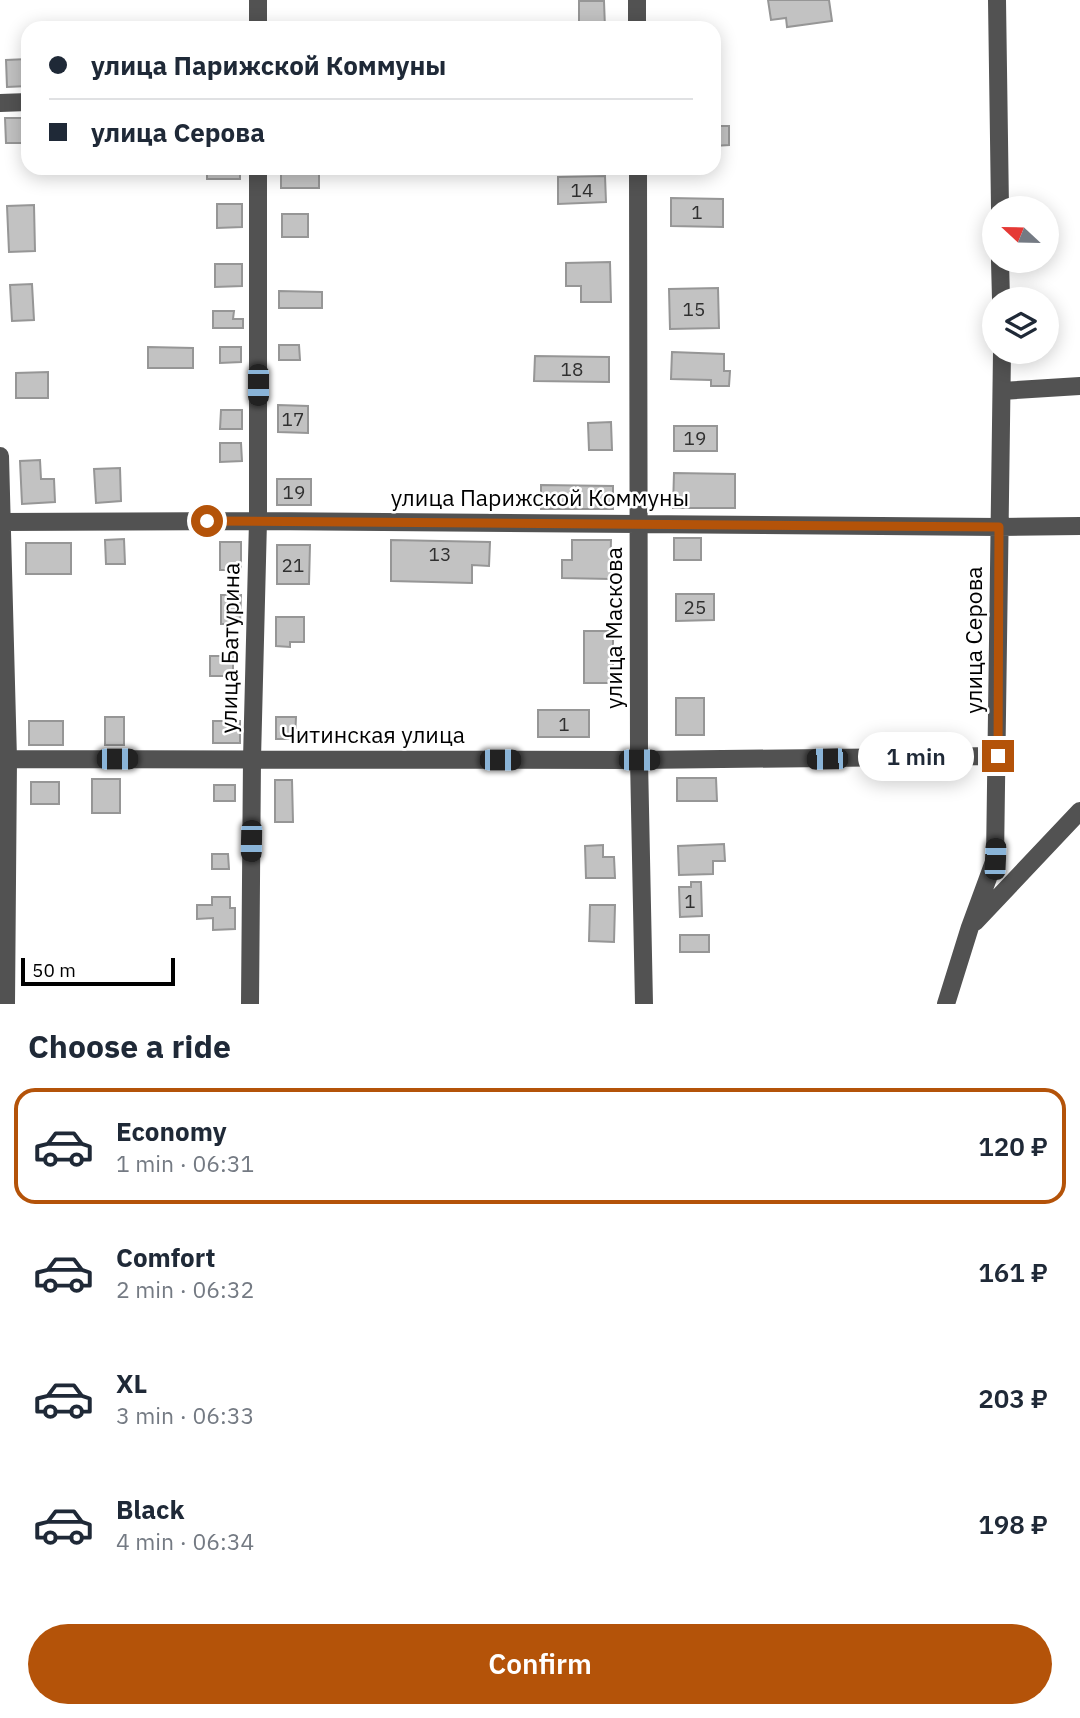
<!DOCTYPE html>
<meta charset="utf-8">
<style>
:root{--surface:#fff;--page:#f2f2f3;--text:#1f2937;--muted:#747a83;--line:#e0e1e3;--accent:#b45309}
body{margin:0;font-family:"IBM Plex Sans",sans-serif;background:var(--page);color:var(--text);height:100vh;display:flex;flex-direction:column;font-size:26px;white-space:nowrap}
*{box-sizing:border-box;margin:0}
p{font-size:23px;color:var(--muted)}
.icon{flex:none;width:38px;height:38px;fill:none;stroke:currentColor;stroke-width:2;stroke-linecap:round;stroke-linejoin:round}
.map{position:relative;height:1004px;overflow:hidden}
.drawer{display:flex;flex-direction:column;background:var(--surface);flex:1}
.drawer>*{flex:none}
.guide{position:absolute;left:21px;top:21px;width:700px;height:154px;border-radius:21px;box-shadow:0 4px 18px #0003;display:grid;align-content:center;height:154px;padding:0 28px;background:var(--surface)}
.needle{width:46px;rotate:292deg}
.fabs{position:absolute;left:982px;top:196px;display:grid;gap:14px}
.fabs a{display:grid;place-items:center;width:77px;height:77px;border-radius:50%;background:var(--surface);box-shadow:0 4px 18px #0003;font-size:35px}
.scale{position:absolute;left:21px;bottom:18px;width:154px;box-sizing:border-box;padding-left:7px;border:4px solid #000;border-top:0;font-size:19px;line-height:24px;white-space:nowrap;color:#000;-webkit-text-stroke:5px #fff;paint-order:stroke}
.end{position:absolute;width:32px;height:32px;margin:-16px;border:9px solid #b45309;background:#fff;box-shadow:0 0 0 4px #fff}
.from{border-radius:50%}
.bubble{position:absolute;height:49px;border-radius:24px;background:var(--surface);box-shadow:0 4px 18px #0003;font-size:23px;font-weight:600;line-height:49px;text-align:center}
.car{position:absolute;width:21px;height:42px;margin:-21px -10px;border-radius:9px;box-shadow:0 0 5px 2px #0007;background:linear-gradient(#222 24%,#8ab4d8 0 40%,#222 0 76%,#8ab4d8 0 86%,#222 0)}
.guide b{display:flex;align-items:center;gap:24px;height:66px;font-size:26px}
.guide b+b{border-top:2px solid var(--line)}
.guide i{width:18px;height:18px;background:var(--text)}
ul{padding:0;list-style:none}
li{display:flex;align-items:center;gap:21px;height:116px;margin:0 14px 10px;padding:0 14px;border:4px solid transparent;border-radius:21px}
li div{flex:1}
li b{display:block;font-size:26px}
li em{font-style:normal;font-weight:600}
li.current{border-color:var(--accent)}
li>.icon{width:63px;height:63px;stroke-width:1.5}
h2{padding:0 28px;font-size:32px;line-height:84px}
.button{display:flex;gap:14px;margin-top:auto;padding:14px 28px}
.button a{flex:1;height:80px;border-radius:42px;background:var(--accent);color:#fff;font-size:28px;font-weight:600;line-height:80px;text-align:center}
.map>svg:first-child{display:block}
</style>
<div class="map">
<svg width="1080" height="1004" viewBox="0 0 1080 1004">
<rect width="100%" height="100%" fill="#fff"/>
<path fill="#c2c2c2" stroke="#969696" stroke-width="2" d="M768,0H829L832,21L787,27L786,18L771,20Z
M579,1H604L605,28H579Z
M28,59V86L7,87L6,60Z
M5,118H28V143H6Z
M714,126H729V145L714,146Z
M149,168H195V173L149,174Z
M207,168H240V179H207Z
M281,168H319V188H281Z
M605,176L606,202L558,204V177Z
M671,198L723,199V227L671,226Z
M217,204H242V227L217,228Z
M34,205L35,251L9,252L7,206Z
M282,214H308V237H282Z
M610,262L611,302H581V286H566V263Z
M215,264H242V286L215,287Z
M32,284L34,320L12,321L10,285Z
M718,288L719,328L670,329L669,289Z
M279,291L322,292V308H279Z
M213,311H234L233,319H243V328H213Z
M279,345H299L300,360H279Z
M148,347L193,348V368H148Z
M220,347H241V362L220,363Z
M672,352L724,354V371H730L729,386H711V380L671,379Z
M535,356L609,357V382L534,381Z
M48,372V398H16V373Z
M278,405L308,406V433L278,432Z
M221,410H242V429H220Z
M611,422L612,450H589L588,423Z
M674,426H717V451H674Z
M220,443H241L242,461L220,462Z
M40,460L41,479H54L55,502L22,504L20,461Z
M120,468L121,501L96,503L94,469Z
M674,473L735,474V508H673Z
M277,479H311V505H277Z
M541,485L613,486V509H541Z
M674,538H701V560H674Z
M124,539L125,564H106L105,540Z
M391,540L490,542L489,566L472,565V583L391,581Z
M572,540H611L610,579L562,578V560H572Z
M220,542H241V570H220Z
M26,543H71V574H26Z
M277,545H310L309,584H277Z
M676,594H714V620L676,621Z
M221,595H241L240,624H221Z
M276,617H304V642H290V647L276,646Z
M584,631H613V683H584Z
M210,656H233V676H210Z
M676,698H704V735H676Z
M538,710H589V737H538Z
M105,717H124V745H105Z
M276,717H296L295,739H276Z
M29,721H63V745H29Z
M213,721H240V743H213Z
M677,778H716L717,801H677Z
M92,779H120V813H92Z
M275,780H292L293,822H275Z
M31,782H59V804H31Z
M214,785H235V801H214Z
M724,844L725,861H713V874L679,875L678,846Z
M603,845V857H614L615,878H586L585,846Z
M212,854H228L229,869H212Z
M691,882H701L702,916L680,917L679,887H691Z
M212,897H230V908H235V929L213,930V918L197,919V905H212Z
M590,905H615L614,942L589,941Z
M680,935H709V952H680Z"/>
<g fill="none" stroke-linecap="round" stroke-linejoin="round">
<path stroke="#525252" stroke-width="18" d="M637,0V28
M997,0L1000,208
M258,28V0
M0,103L28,102
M638,168L639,760L644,1004
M1000,261L1001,299
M1002,391L1080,386
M0,456L8,759L6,1004
M0,522L258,521L999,527L1080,526
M0,759L639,760L998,756
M975,922L1080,811
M250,1004L252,759L258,521V168
M946,1004L970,927L995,859L1002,352"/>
</g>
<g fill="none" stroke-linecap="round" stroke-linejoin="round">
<path stroke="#b45309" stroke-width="9" d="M207,521L999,527L998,756"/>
</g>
<g text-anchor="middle" stroke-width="5" stroke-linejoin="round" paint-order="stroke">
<g font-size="19" fill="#303030">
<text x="582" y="197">14</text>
<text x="697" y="219">1</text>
<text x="694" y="316">15</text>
<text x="572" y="376">18</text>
<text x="293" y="426">17</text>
<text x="695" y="445">19</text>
<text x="294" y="499">19</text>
<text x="440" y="561">13</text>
<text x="293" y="572">21</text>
<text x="695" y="614">25</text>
<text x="564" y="731">1</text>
<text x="690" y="908">1</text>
</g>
<g font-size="23" fill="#000" stroke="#fff">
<text x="540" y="506">улица Парижской Коммуны</text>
<text transform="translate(614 628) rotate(-90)" y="8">улица Маскова</text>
<text transform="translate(974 640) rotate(-90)" y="8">улица Серова</text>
<text transform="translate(230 648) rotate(-89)" y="8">улица Батурина</text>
<text x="373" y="743">Читинская улица</text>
</g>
</g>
</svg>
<div class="fabs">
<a><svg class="needle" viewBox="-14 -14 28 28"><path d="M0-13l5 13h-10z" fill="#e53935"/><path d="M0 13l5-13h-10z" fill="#747a83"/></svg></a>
<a><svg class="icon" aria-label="layers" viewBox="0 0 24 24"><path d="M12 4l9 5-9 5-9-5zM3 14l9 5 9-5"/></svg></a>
</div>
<div class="scale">50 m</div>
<i class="end from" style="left:207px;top:521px"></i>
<i class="end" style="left:998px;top:756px"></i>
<div class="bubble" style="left:858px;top:732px;width:116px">1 min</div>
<i class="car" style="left:258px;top:385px;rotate:180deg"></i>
<i class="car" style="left:117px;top:759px;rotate:90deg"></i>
<i class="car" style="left:827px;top:759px;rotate:269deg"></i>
<i class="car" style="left:500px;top:760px;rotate:90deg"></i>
<i class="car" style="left:639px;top:760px;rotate:90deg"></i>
<i class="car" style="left:251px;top:841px;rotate:181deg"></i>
<i class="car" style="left:995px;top:859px;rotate:2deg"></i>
<div class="guide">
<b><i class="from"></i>улица Парижской Коммуны</b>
<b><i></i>улица Серова</b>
</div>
</div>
<section class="drawer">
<h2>Choose a ride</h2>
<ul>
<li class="current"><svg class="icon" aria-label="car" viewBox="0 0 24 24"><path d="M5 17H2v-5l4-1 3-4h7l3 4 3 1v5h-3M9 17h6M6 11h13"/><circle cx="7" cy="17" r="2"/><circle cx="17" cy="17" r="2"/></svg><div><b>Economy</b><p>1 min · 06:31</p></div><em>120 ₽</em></li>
<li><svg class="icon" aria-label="car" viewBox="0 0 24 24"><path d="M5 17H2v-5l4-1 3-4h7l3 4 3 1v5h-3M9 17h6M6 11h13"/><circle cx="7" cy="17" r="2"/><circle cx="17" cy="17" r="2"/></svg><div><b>Comfort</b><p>2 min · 06:32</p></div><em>161 ₽</em></li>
<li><svg class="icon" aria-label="car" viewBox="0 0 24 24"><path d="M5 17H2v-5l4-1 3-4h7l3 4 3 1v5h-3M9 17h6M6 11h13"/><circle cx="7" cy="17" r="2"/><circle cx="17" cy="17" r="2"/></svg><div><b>XL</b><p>3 min · 06:33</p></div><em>203 ₽</em></li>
<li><svg class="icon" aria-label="car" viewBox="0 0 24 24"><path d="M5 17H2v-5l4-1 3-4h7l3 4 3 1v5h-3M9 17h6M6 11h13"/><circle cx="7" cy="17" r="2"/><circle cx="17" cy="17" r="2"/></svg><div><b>Black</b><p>4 min · 06:34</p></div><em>198 ₽</em></li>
</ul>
<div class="button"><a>Confirm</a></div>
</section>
